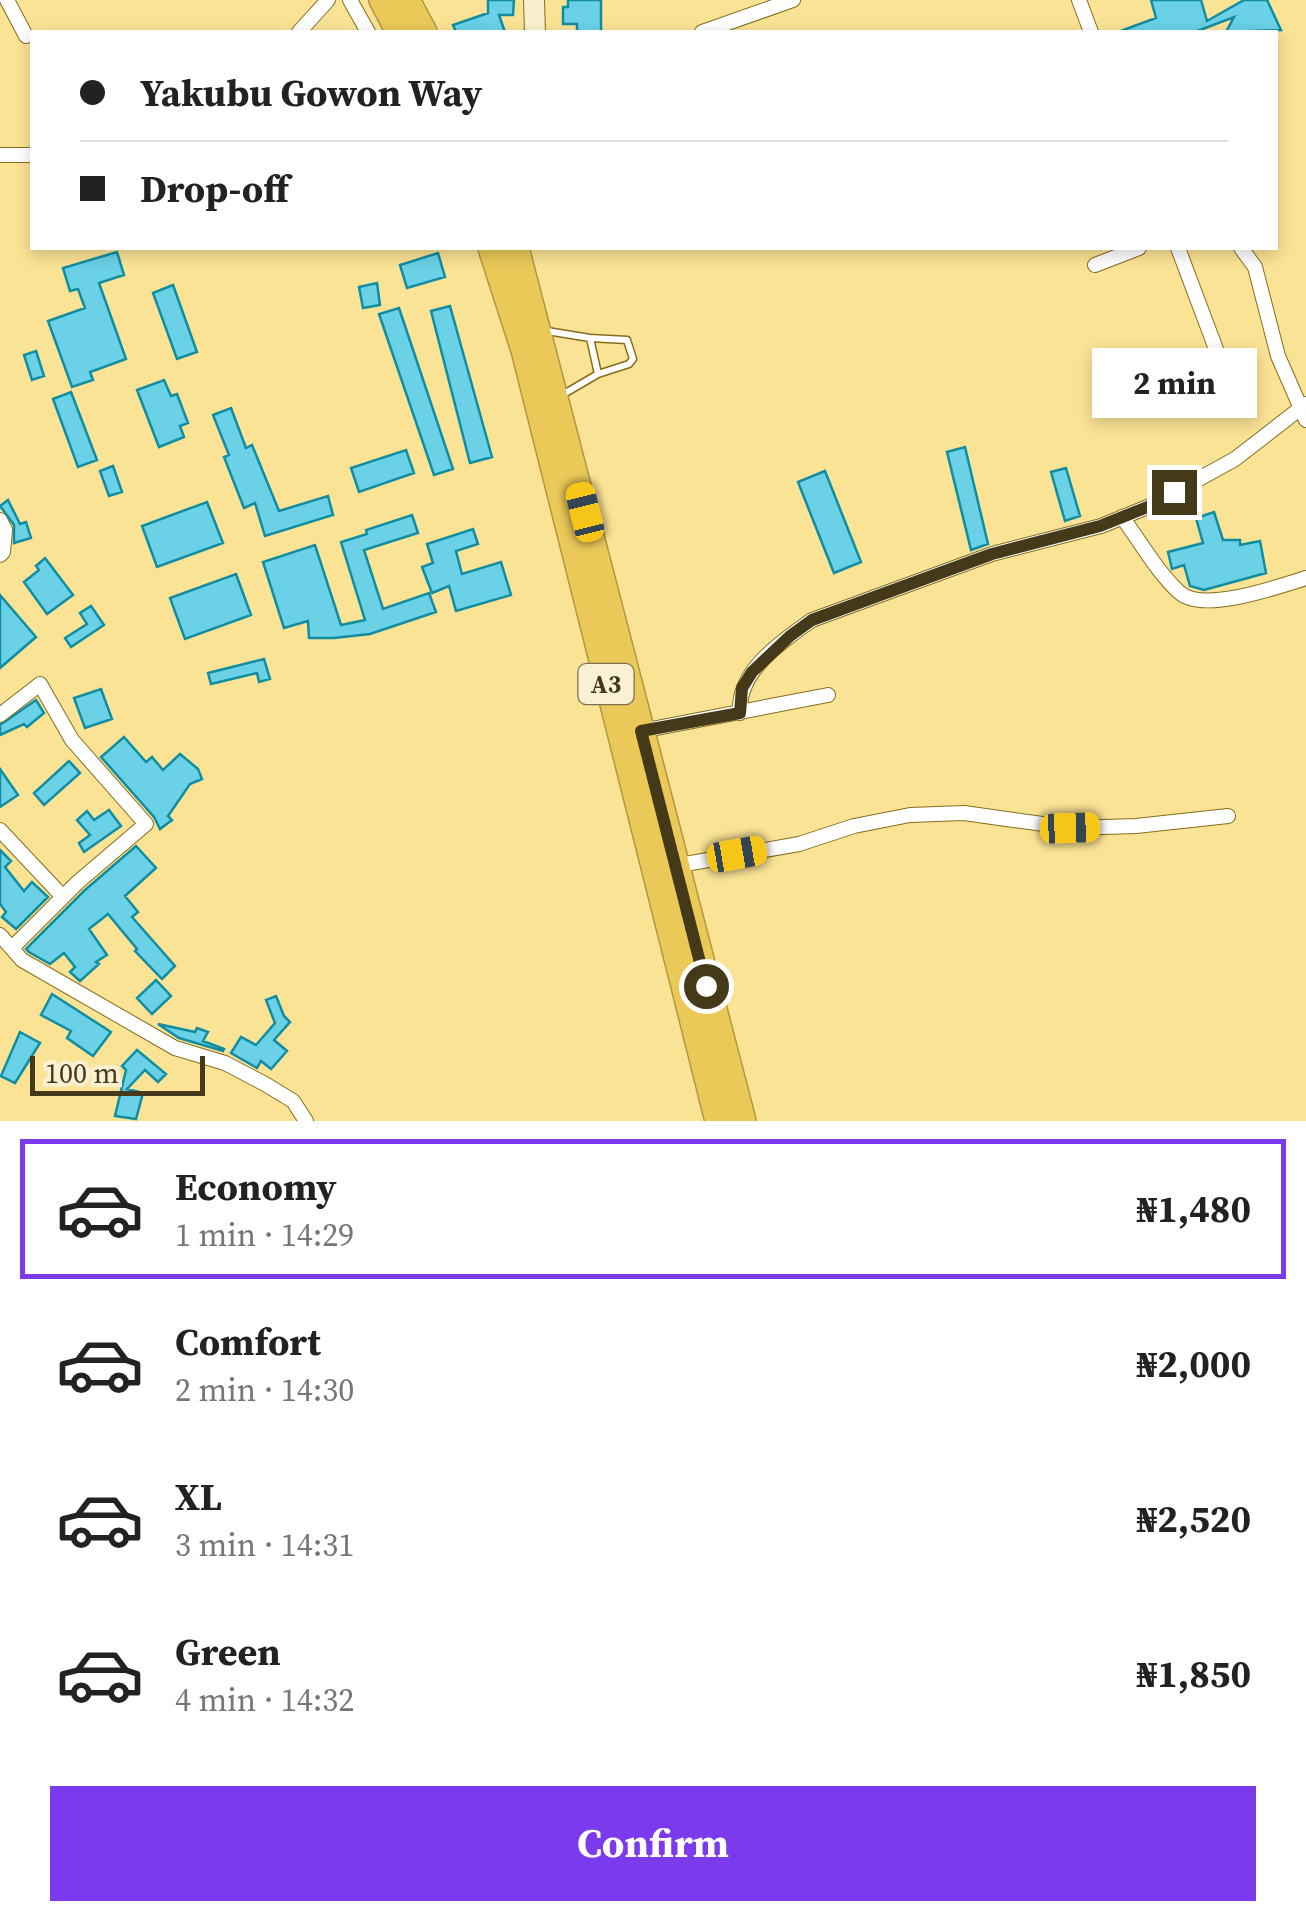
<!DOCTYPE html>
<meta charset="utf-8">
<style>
:root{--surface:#fff;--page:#f6f6f6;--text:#222;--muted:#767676;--line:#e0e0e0;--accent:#7c3aed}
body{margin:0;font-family:"Source Serif 4",serif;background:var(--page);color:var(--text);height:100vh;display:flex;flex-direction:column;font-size:38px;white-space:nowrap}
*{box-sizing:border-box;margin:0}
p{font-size:32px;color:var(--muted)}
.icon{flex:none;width:55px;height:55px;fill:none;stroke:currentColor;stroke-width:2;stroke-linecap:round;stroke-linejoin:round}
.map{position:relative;height:1121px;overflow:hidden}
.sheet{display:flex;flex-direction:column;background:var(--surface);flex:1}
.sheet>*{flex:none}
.banner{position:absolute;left:30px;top:30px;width:1248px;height:220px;border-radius:0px;box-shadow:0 5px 15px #0003;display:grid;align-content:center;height:220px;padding:0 50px;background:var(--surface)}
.scale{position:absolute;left:30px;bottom:25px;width:175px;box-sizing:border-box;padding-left:10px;border:5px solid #443a1a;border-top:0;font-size:28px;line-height:35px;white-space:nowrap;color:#443a1a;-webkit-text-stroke:8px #faf1d4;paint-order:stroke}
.end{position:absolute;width:45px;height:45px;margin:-22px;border:12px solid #443a1a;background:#fff;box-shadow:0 0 0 5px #fff}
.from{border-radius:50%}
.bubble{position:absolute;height:70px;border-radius:0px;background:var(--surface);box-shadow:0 5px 15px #0003;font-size:32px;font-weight:700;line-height:70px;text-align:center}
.car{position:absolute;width:30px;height:60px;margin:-30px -15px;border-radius:12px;box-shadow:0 0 8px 2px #0007;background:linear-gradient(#f5c518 24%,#345 0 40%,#f5c518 0 76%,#345 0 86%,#f5c518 0)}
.banner b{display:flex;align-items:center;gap:35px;height:95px;font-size:38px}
.banner b+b{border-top:2px solid var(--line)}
.banner i{width:25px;height:25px;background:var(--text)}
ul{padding:18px 0 0;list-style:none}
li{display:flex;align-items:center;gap:30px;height:140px;margin:0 20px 15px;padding:0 30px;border:5px solid transparent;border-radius:0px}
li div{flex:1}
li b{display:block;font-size:38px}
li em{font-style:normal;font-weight:700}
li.current{border-color:var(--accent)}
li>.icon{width:90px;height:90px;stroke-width:1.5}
.action{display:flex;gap:20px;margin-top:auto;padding:20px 50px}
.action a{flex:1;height:115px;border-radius:0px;background:var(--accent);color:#fff;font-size:40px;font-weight:700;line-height:115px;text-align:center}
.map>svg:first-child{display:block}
</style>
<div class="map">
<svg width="1306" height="1121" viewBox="0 0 1306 1121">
<rect width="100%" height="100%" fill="#fbe395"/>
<path fill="#6ad1e7" stroke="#118da1" stroke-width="2.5" d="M488,0H514L513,15H499L505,32H456L453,25L488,13Z
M568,0H601V32H577V24H563V7H568Z
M1151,0H1201L1207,21L1244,0H1267L1281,30L1226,32L1234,17L1195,32H1118L1156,18Z
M117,252L124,275L99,283L126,359L90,372L93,380L72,387L48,321L85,308L78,289L70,291L63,268Z
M438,253L445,277L407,288L400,265Z
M377,283L380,305L363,308L359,287Z
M173,285L197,352L177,359L153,293Z
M450,306L492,457L470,463L431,311Z
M399,308L453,469L434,475L379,314Z
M36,351L44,376L32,380L24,355Z
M164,380L171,396L177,394L188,423L180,426L184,437L159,447L137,390Z
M71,392L97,460L78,467L53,399Z
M231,408L246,448L252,445L279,511L328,496L333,515L265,536L255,503L244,508L224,457L229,455L213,415Z
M965,447L988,544L971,550L947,452Z
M406,450L414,473L359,492L351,468Z
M113,466L122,492L109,496L100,471Z
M1066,468L1080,516L1065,521L1051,472Z
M825,471L861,562L834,573L798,482Z
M8,500L20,524L26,522L31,538L14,543V525L0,506Z
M207,502L223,543L157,567L142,526Z
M1214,512L1223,540H1240V545L1260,541L1266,573L1204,590L1190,586L1184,565L1172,569L1168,552L1203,543L1196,518Z
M412,515L418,533L364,550L383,609L429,593L436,612L370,634L334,638H309L308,621L284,628L263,562L315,545L341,625L365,620L341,542L367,534L366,530Z
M473,529L478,544L456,551L462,574L501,562L511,595L456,611L449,586L432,593L422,567L433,563L427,544Z
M45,558L73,595L47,614L24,582L39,570L36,566Z
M236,574L251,615L185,639L170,598Z
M0,595L36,637L0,668Z
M91,606L104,625L71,647L65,638L87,624L80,613Z
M264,659L270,679L259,682L257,673L211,684L208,673Z
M101,689L112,719L85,728L74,698Z
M36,700L44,713L27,727L24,724L0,735V725Z
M124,737L146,762L152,757L163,770L180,754L198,769L202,779L190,784L168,816L172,820L160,829L154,817L101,757Z
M69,761L80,773L44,805L34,793Z
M0,769L18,795L0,807Z
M109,810L121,826L84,852L79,843L90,835L77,820L87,811L94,820Z
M136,846L156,868L125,896L138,912L132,917L175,966L162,979L135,951L137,949L108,914L89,929L107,955L96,962L99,964L80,981L70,972L75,967L64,953L50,964L29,952L26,949L85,890Z
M0,850L11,861L5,867L24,891L32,882L48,897L16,929L2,917L6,912L0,904Z
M156,980L171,996L152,1014L137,998Z
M52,994L111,1032L93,1056L67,1038L71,1031L41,1015Z
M276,996L284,1016L290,1022L274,1040L287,1051L271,1069L261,1061L257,1068L231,1053L241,1037L256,1045L275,1023L266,1000Z
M158,1024L195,1032L197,1028L208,1032L203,1041L224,1049L223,1051L179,1038Z
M20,1032L40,1043L15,1083L1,1076Z
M137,1050L166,1074L158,1082L145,1070L127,1089L143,1093L136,1119L115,1116L126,1070L122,1066Z"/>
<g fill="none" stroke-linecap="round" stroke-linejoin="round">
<defs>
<path id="lane" d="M547,331L590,338L598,374L562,395
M590,338L627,340L633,359L629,364L598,374"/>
<path id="street" d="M7,0L26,36
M350,0L368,32
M1079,0L1091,32
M299,32L328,0
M702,32L793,0
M0,155H32
M1178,248L1216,349
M1241,248L1255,267L1278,356L1306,420
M1095,265L1139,248
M1122,517C1140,541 1157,572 1179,592C1202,614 1277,587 1306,578
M0,520L5,530L3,552L0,555
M740,713C737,671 781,642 812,620L992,554L1101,526L1150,506L1235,459L1306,404
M0,715L40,684L72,740L146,824L78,882L12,948
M641,731L828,695
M0,830L63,897
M674,866L799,844L854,826L910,815L964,813L1071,828L1136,826L1228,816
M0,935L22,960L175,1048L225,1063L265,1084L293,1101L306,1121"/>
<path id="secondary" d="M534,0L535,32"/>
<path id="highway" d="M382,0L399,32
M407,0L424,32
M491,248L524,350L718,1121
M516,248L743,1121"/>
</defs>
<use href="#lane" stroke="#846d1b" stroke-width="9"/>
<use href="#street" stroke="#846d1b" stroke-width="16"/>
<use href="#secondary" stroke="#846d1b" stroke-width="22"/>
<use href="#highway" stroke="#b09743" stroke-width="28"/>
<use href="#lane" stroke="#fff" stroke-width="6"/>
<use href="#street" stroke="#fff" stroke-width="14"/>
<use href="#secondary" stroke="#f9efcd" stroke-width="20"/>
<use href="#highway" stroke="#eac959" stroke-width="25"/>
</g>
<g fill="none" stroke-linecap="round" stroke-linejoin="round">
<path stroke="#443a1a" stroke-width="12" d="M706,986L641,731L740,713L742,688L752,672L790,636L812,620L992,554L1100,526L1150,506L1174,492"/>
</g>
<g text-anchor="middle" stroke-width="10" stroke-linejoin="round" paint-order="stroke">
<rect fill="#faf1d4" stroke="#7b7152" stroke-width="2.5" x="578.5" y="664" width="55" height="40" rx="8"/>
<g font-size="25" font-weight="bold" fill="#443a1a">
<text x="606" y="693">A3</text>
</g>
</g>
</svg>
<div class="scale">100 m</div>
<i class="end from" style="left:706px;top:986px"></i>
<i class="end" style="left:1174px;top:492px"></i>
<div class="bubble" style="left:1092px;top:348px;width:165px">2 min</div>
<i class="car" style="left:585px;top:512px;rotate:346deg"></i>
<i class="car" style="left:1070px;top:828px;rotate:88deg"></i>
<i class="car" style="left:737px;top:854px;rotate:80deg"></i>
<div class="banner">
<b><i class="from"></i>Yakubu Gowon Way</b>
<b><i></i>Drop-off</b>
</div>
</div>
<section class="sheet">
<ul>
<li class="current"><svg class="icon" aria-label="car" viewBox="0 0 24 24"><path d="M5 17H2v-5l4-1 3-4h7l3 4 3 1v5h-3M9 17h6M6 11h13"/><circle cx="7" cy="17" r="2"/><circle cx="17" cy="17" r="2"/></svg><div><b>Economy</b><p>1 min · 14:29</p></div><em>₦1,480</em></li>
<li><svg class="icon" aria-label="car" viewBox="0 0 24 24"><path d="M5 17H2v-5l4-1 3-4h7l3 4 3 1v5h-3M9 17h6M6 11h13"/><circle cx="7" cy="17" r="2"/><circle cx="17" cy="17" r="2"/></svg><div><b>Comfort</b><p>2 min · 14:30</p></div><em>₦2,000</em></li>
<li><svg class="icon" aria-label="car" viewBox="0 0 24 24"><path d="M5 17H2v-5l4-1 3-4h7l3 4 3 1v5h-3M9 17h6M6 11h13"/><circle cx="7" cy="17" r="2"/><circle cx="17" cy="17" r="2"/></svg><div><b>XL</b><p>3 min · 14:31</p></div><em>₦2,520</em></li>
<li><svg class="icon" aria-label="car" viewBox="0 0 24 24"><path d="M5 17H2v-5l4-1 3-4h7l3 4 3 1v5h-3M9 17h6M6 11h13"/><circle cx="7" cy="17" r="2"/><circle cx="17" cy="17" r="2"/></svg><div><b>Green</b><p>4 min · 14:32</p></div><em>₦1,850</em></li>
</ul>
<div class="action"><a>Confirm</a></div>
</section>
